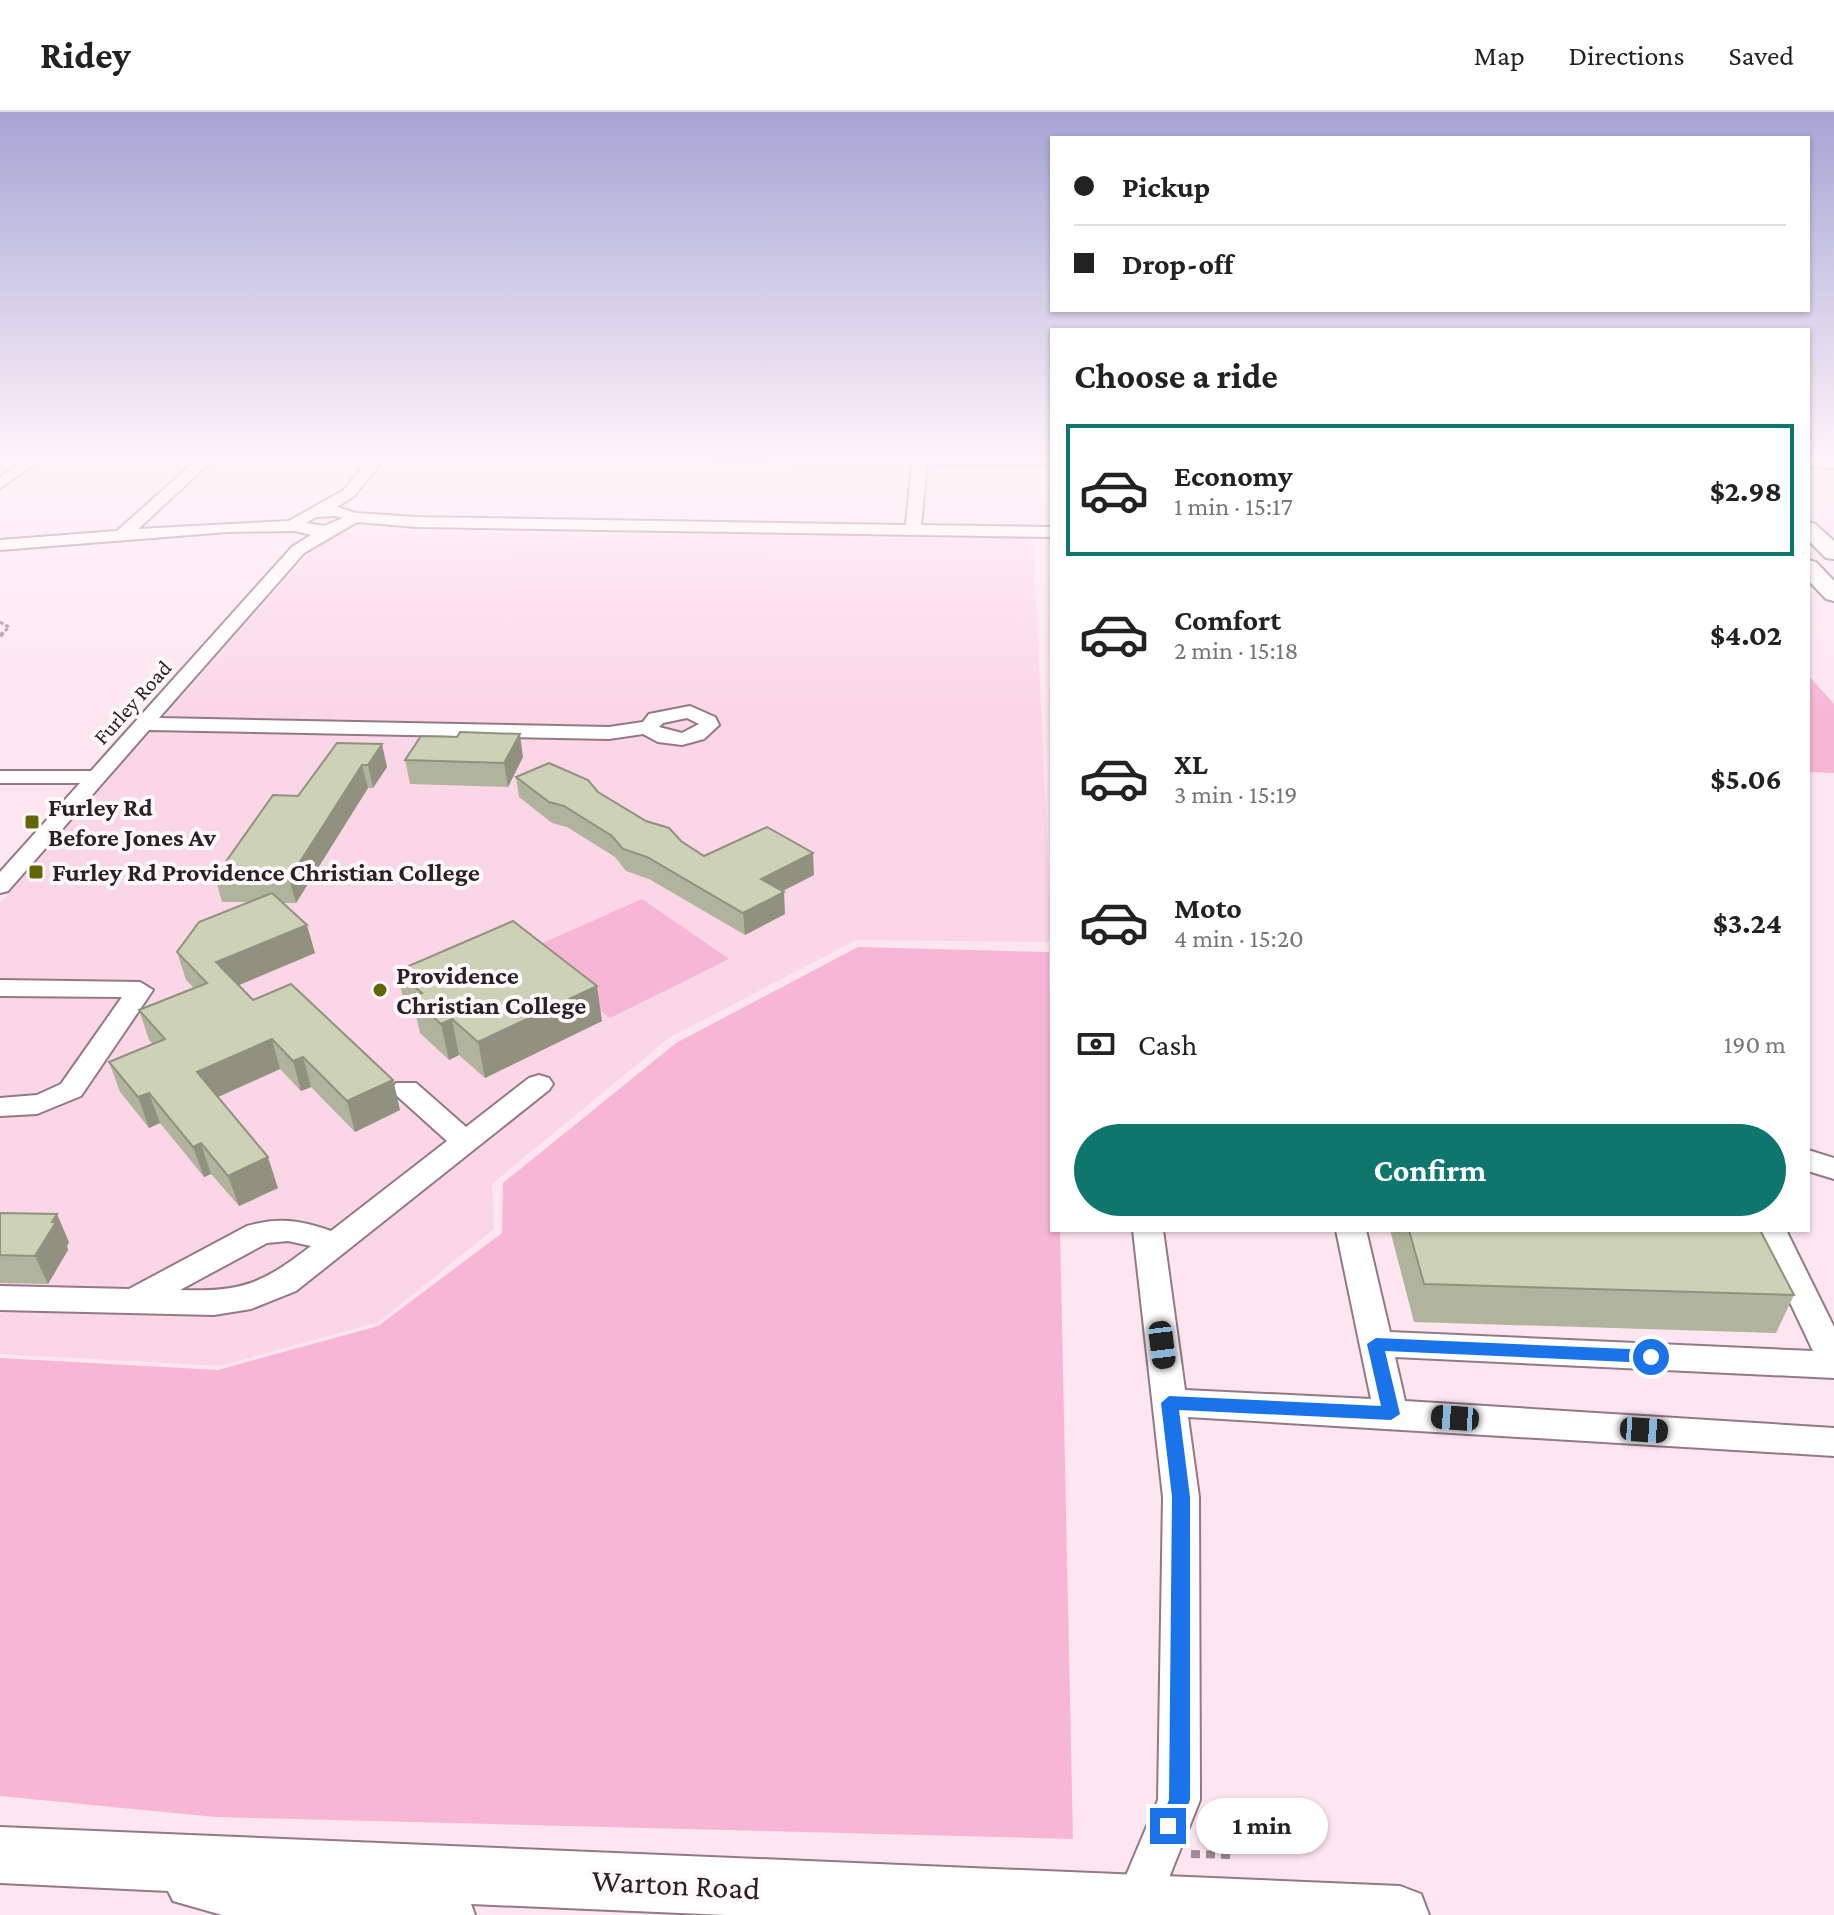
<!DOCTYPE html>
<meta charset="utf-8">
<style>
:root{--surface:#fff;--page:#f6f6f6;--text:#222;--muted:#767676;--line:#e0e0e0;--accent:#0f766e}
body{margin:0;font-family:"Crimson Pro",serif;background:var(--page);color:var(--text);height:100vh;display:flex;flex-direction:column;font-size:30px;white-space:nowrap}
*{box-sizing:border-box;margin:0}
p{font-size:26px;color:var(--muted)}
.icon{flex:none;width:44px;height:44px;fill:none;stroke:currentColor;stroke-width:2;stroke-linecap:round;stroke-linejoin:round}
.map{position:relative;flex:1;overflow:hidden}
.panel{position:absolute;left:1050px;top:216px;width:760px;height:904px;display:flex;flex-direction:column;background:var(--surface);border-radius:0px;box-shadow:0 2px 6px #0004}
.panel>*{flex:none}
.banner{position:absolute;left:1050px;top:24px;width:760px;height:176px;border-radius:0px;box-shadow:0 2px 6px #0004;display:grid;align-content:center;height:176px;padding:0 24px;background:var(--surface)}
.end{position:absolute;width:36px;height:36px;margin:-18px;border:10px solid #1a73e8;background:#fff;box-shadow:0 0 0 4px #fff}
.from{border-radius:50%}
.bubble{position:absolute;height:56px;border-radius:28px;background:var(--surface);box-shadow:0 2px 6px #0004;font-size:26px;font-weight:700;line-height:56px;text-align:center}
.car{position:absolute;width:24px;height:48px;margin:-24px -12px;border-radius:10px;box-shadow:0 0 6px 2px #0007;background:linear-gradient(#222 24%,#8ab4d8 0 40%,#222 0 76%,#8ab4d8 0 86%,#222 0)}
.banner b{display:flex;align-items:center;gap:28px;height:76px;font-size:30px}
.banner b+b{border-top:2px solid var(--line)}
.banner i{width:20px;height:20px;background:var(--text)}
ul{padding:0;list-style:none}
li{display:flex;align-items:center;gap:24px;height:132px;margin:0 16px 12px;padding:0 8px;border:4px solid transparent;border-radius:0px}
li div{flex:1}
li b{display:block;font-size:30px}
li em{font-style:normal;font-weight:700}
li.selected{border-color:var(--accent)}
li>.icon{width:72px;height:72px;stroke-width:1.5}
h2{padding:0 24px;font-size:36px;line-height:96px}
.pay{display:flex;align-items:center;gap:20px;height:88px;padding:0 24px;font-size:30px}
.pay p{margin-inline-start:auto}
.primary-button{display:flex;gap:16px;margin-top:auto;padding:16px 24px}
.primary-button a{flex:1;height:92px;border-radius:48px;background:var(--accent);color:#fff;font-size:32px;font-weight:700;line-height:92px;text-align:center}
header{display:flex;align-items:center;gap:48px;box-sizing:border-box;height:112px;padding:0 40px;background:var(--surface);border-bottom:2px solid var(--line)}
header strong{font-size:38px}
nav{display:flex;gap:44px;margin-inline-start:auto;font-size:28px}
.map>svg:first-child{display:block}
</style>
<header>
<strong>Ridey</strong>
<nav><a>Map</a><a>Directions</a><a>Saved</a></nav>
</header>
<div class="map">
<svg width="1834" height="1803" viewBox="0 0 1834 1803">
<rect width="100%" height="100%" fill="#fee6f1"/>
<path fill="#fbd6e7" d="M326,421L1033,426L1052,830L856,828L669,926L492,1072L494,1117L379,1210L220,1254L0,1242V791Z"/>
<path fill="#f8b6d6" d="M1808,563L1834,592V661L1808,660Z
M642,787L729,847L610,906L525,839Z
M858,835L1049,840L1052,1118H1060L1073,1727L215,1705L0,1684V1246L218,1258L378,1214L502,1121L503,1071L676,931Z"/>
<g fill="none" stroke-linecap="round" stroke-linejoin="round">
<defs>
<path id="minor" d="M26,346H43L0,376V365Z
M199,346H215L138,417L289,409L344,378L370,346H385L354,384L337,395L356,401L416,405L906,413L912,351L715,350L708,346H1052V352H927L921,413L1052,415V425L416,415L357,410L304,441L159,606L609,615L643,610L649,602L690,594L715,605L719,613L704,627L682,633L658,630L643,622L609,627L149,618L8,779L0,781V760L80,671H0V659H91L292,435L311,423L296,419L228,420L0,438V428L117,419ZM335,404L343,406L324,414L306,411L316,405ZM687,606L699,612L682,621L659,615L663,611Z
M1808,346L1834,348V356L1808,354Z
M0,868L140,870L153,878L81,984L37,1002L0,1004V986L37,983L61,972L122,885L0,884Z
M539,963L549,966L553,972L549,978L296,1179L251,1197L214,1203L0,1198V1174L129,1177L247,1114C278,1105 301,1108 331,1119L447,1029L396,983L392,977L396,971H416L466,1015L529,966ZM288,1129L311,1134C262,1172 242,1180 180,1178L267,1131Z
M1808,1038L1834,1046V1067L1808,1059Z
M1133,1118H1163L1185,1278L1371,1287L1336,1118H1366L1390,1220L1813,1239L1756,1118H1786L1834,1215V1266L1395,1245L1405,1289L1834,1316V1344L1188,1305L1199,1385L1200,1688L1154,1803H1118L1114,1792L1158,1688L1163,1385Z"/>
<path id="major" d="M1808,410L1815,412L1834,429V447L1826,446L1808,428Z
M1808,448L1816,450L1834,469V489L1826,487L1808,468Z
M0,1715L1400,1774L1421,1782L1429,1803H726L471,1792L475,1803H222L173,1789L168,1779L0,1771Z"/>
</defs>
<use href="#minor" stroke="#937986" stroke-width="4"/>
<use href="#major" stroke="#937986" stroke-width="4"/>
<path stroke="#9d8c94" stroke-width="3" stroke-dasharray="4 2" stroke-linecap="butt" d="M535,346L697,348
M0,510L9,515L1,523"/>
<path stroke="#9d8c94" stroke-width="4" stroke-dasharray="5 3" stroke-linecap="butt" d="M0,524L3,521"/>
<path stroke="#9d8c94" stroke-width="8" stroke-dasharray="9 6" stroke-linecap="butt" d="M1191,1742L1231,1743"/>
<use href="#minor" fill="#fff" fill-rule="evenodd"/>
<use href="#major" fill="#fff" fill-rule="evenodd"/>
</g>
<path fill="#b0b49d" d="M337,631L387,655L373,676H368L296,791H283L315,841L238,873L253,888L393,968L400,998L355,1020L311,975L301,979L280,957L218,985L278,1076L239,1094L211,1062L204,1065L160,1011L149,1016L120,980L109,950L153,932L149,928L139,898L194,876L186,868L177,840L248,790H222L215,765L298,684Z
M523,645L508,675L410,672L405,648Z
M516,665L598,680L704,744L814,763L782,779L785,802L745,823L649,767L626,759L615,745L567,715L552,711L519,685Z
M397,859L602,909L485,966L459,943L449,948L420,921L416,904L405,895Z
M0,1101L69,1130L67,1134L68,1138L48,1172L0,1171Z
M1390,1118H1760L1794,1183L1776,1221L1414,1210Z"/>
<path fill="#90927f" d="M520,622L523,645L508,675L504,651Z
M382,632L387,655L373,676L368,653Z
M362,653L368,676L296,791L289,767Z
M813,741L814,763L763,789L761,767Z
M784,780L785,802L745,823L743,801Z
M307,813L315,841L225,879L216,850Z
M597,874L602,909L485,966L478,930Z
M452,907L459,943L449,948L441,912Z
M272,927L280,957L207,990L197,960Z
M303,945L311,975L301,979L293,949Z
M393,968L400,998L355,1020L347,989Z
M149,981L160,1011L149,1016L138,985Z
M201,1031L211,1062L204,1065L193,1035Z
M268,1045L278,1076L239,1094L228,1064Z
M57,1102L69,1130L67,1134L68,1138L48,1172L35,1144Z"/>
<path fill="#cdd1b6" stroke="#90927f" stroke-width="2" d="M460,620L520,622L504,651L405,648L421,624L457,625Z
M337,631L382,632L368,653H362L289,767L215,765L273,683L298,684Z
M549,651L588,668L598,680L646,709L669,716L681,729L704,744L767,715L813,741L761,767L784,780L743,801L647,745L623,737L612,724L564,694L549,690L516,665Z
M272,781L307,813L216,850L253,888L291,872L393,968L347,989L303,945L293,949L272,927L197,960L268,1045L228,1064L201,1031L193,1035L149,981L138,985L109,950L165,927L139,898L207,871L177,840L199,810Z
M513,809L597,874L478,930L452,907L441,912L412,886L422,881L397,859Z
M0,1101L57,1102L52,1110H56L35,1144L0,1143Z
M1409,1118H1760L1794,1183L1424,1172Z"/>
<linearGradient id="sky" x2="0" y2="1"><stop stop-color="#a5a5d5"/><stop offset="0.58" stop-color="#fff4f9"/><stop offset="1" stop-color="#fff4f9" stop-opacity="0"/></linearGradient>
<rect width="1834" height="599" fill="url(#sky)"/>
<path fill="#1a73e8" d="M1376,1226L1651,1238L1659,1245L1651,1251L1385,1239L1400,1302L1391,1308L1179,1298L1190,1385V1688L1176,1722L1168,1725L1161,1722L1158,1714L1169,1688L1172,1385L1161,1291L1169,1284L1381,1294L1367,1232Z"/>
<g fill="#616707" stroke="#fff9fb" stroke-width="3">
<rect x="24" y="702" width="16" height="16" rx="4"/>
<rect x="28" y="752" width="16" height="16" rx="4"/>
<circle cx="380" cy="878" r="8"/>
</g>
<g text-anchor="middle" stroke-width="8" stroke-linejoin="round" paint-order="stroke">
<g font-size="22" fill="#2a2025" stroke="#fff9fb">
<text transform="translate(132 590) rotate(-48)" y="8">Furley Road</text>
</g>
<g font-size="26" font-weight="bold" fill="#2a2025" stroke="#fff9fb" text-anchor="start">
<text x="48" y="704">Furley Rd<tspan x="48" dy="30">Before Jones Av</tspan></text>
<text x="52" y="769">Furley Rd Providence Christian College</text>
<text x="396" y="872">Providence<tspan x="396" dy="30">Christian College</tspan></text>
</g>
<g font-size="32" fill="#2a2025" stroke="#fff9fb">
<text transform="translate(676 1772) rotate(3)" y="11">Warton Road</text>
</g>
</g>
</svg>
<i class="end from" style="left:1651px;top:1245px"></i>
<i class="end" style="left:1168px;top:1714px"></i>
<div class="bubble" style="left:1196px;top:1686px;width:132px">1 min</div>
<i class="car" style="left:1162px;top:1233px;rotate:173deg"></i>
<i class="car" style="left:1455px;top:1306px;rotate:274deg"></i>
<i class="car" style="left:1644px;top:1318px;rotate:94deg"></i>
<div class="banner">
<b><i class="from"></i>Pickup</b>
<b><i></i>Drop-off</b>
</div>
<section class="panel">
<h2>Choose a ride</h2>
<ul>
<li class="selected"><svg class="icon" aria-label="car" viewBox="0 0 24 24"><path d="M5 17H2v-5l4-1 3-4h7l3 4 3 1v5h-3M9 17h6M6 11h13"/><circle cx="7" cy="17" r="2"/><circle cx="17" cy="17" r="2"/></svg><div><b>Economy</b><p>1 min · 15:17</p></div><em>$2.98</em></li>
<li><svg class="icon" aria-label="car" viewBox="0 0 24 24"><path d="M5 17H2v-5l4-1 3-4h7l3 4 3 1v5h-3M9 17h6M6 11h13"/><circle cx="7" cy="17" r="2"/><circle cx="17" cy="17" r="2"/></svg><div><b>Comfort</b><p>2 min · 15:18</p></div><em>$4.02</em></li>
<li><svg class="icon" aria-label="car" viewBox="0 0 24 24"><path d="M5 17H2v-5l4-1 3-4h7l3 4 3 1v5h-3M9 17h6M6 11h13"/><circle cx="7" cy="17" r="2"/><circle cx="17" cy="17" r="2"/></svg><div><b>XL</b><p>3 min · 15:19</p></div><em>$5.06</em></li>
<li><svg class="icon" aria-label="car" viewBox="0 0 24 24"><path d="M5 17H2v-5l4-1 3-4h7l3 4 3 1v5h-3M9 17h6M6 11h13"/><circle cx="7" cy="17" r="2"/><circle cx="17" cy="17" r="2"/></svg><div><b>Moto</b><p>4 min · 15:20</p></div><em>$3.24</em></li>
</ul>
<div class="pay"><svg class="icon" aria-label="cash" viewBox="0 0 24 24"><path d="M3 7h18v10H3z"/><circle cx="12" cy="12" r="2"/></svg>Cash<p>190 m</p></div>
<div class="primary-button"><a>Confirm</a></div>
</section>
</div>
